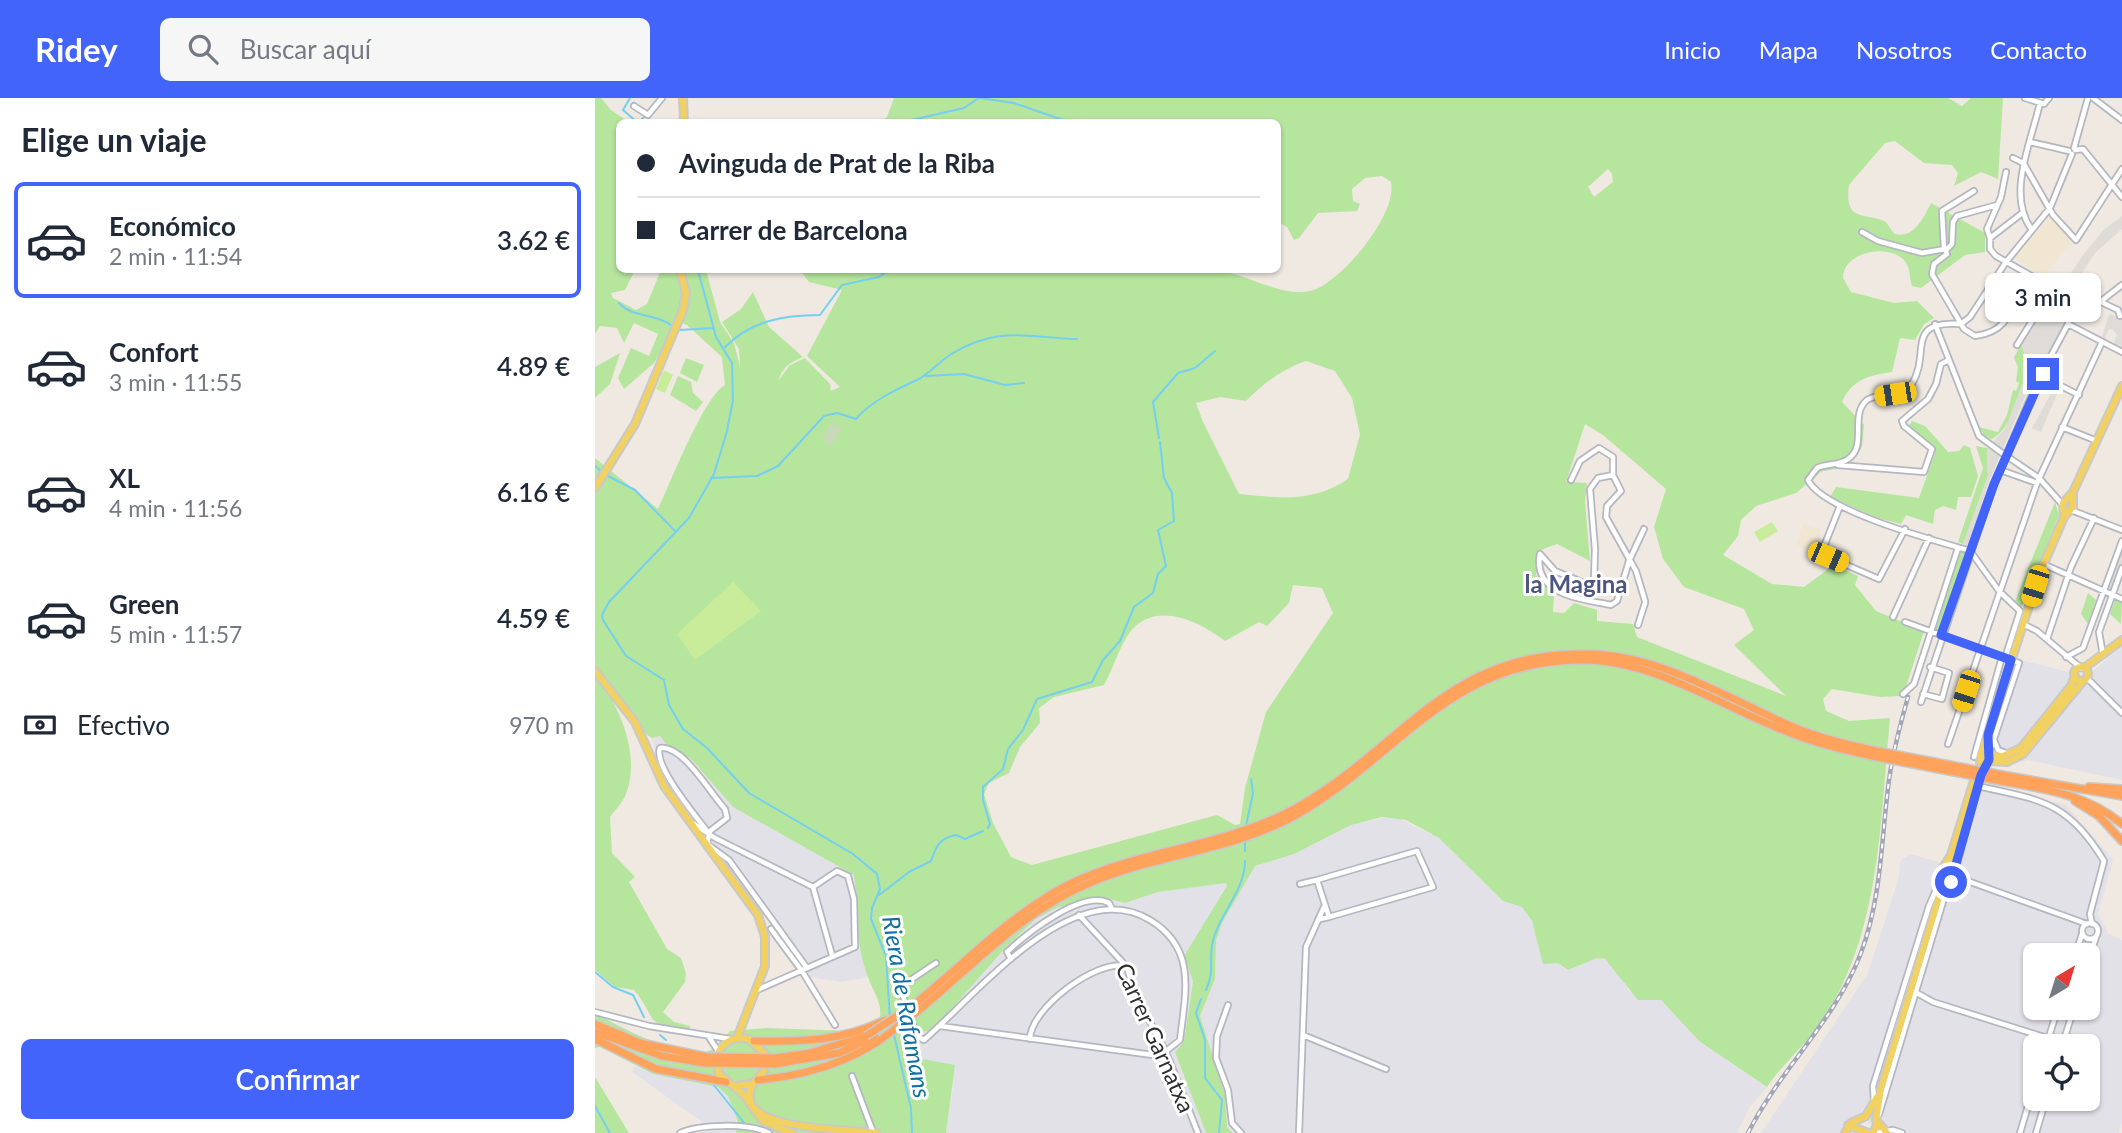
<!DOCTYPE html>
<html lang="es">
<meta charset="utf-8">
<style>
:root{--surface:#fff;--page:#f6f6f7;--text:#1f2937;--muted:#747a83;--line:#e0e1e3;--accent:#4264fb}
body{margin:0;font-family:Lato,sans-serif;background:var(--page);color:var(--text);height:100vh;display:flex;flex-direction:column;font-size:26px;white-space:nowrap}
*{box-sizing:border-box;margin:0}
p{font-size:23px;color:var(--muted)}
.icon{flex:none;width:38px;height:38px;fill:none;stroke:currentColor;stroke-width:2;stroke-linecap:round;stroke-linejoin:round}
.map{position:relative;flex:1;overflow:hidden}
.side{display:flex;flex-direction:column;background:var(--surface);width:595px}
.side>*{flex:none}
.guide{position:absolute;left:21px;top:21px;width:665px;height:154px;border-radius:10px;box-shadow:0 2px 5px #0004;display:grid;align-content:center;height:154px;padding:0 21px;background:var(--surface)}
.needle{width:46px;rotate:38deg}
.tools{position:absolute;left:1428px;top:845px;display:grid;gap:14px}
.tools a{display:grid;place-items:center;width:77px;height:77px;border-radius:10px;background:var(--surface);box-shadow:0 2px 5px #0004;font-size:35px}
.end{position:absolute;width:32px;height:32px;margin:-16px;border:9px solid #4264fb;background:#fff;box-shadow:0 0 0 4px #fff}
.from{border-radius:50%}
.bubble{position:absolute;height:49px;border-radius:10px;background:var(--surface);box-shadow:0 2px 5px #0004;font-size:23px;font-weight:600;line-height:49px;text-align:center}
.car{position:absolute;width:21px;height:42px;margin:-21px -10px;border-radius:9px;box-shadow:0 0 5px 2px #0007;background:linear-gradient(#f5c518 24%,#345 0 40%,#f5c518 0 76%,#345 0 86%,#f5c518 0)}
.guide b{display:flex;align-items:center;gap:24px;height:66px;font-size:26px}
.guide b+b{border-top:2px solid var(--line)}
.guide i{width:18px;height:18px;background:var(--text)}
ul{padding:0;list-style:none}
li{display:flex;align-items:center;gap:21px;height:116px;margin:0 14px 10px;padding:0 7px;border:4px solid transparent;border-radius:10px}
li div{flex:1}
li b{display:block;font-size:26px}
li em{font-style:normal;font-weight:600}
li.active{border-color:var(--accent)}
li>.icon{width:63px;height:63px;stroke-width:1.5}
h2{padding:0 21px;font-size:32px;line-height:84px}
.pay{display:flex;align-items:center;gap:18px;height:77px;padding:0 21px;font-size:26px}
.pay p{margin-inline-start:auto}
.primary-button{display:flex;gap:14px;margin-top:auto;padding:14px 21px}
.primary-button a{flex:1;height:80px;border-radius:10px;background:var(--accent);color:#fff;font-size:28px;font-weight:600;line-height:80px;text-align:center}
header{display:flex;align-items:center;gap:42px;box-sizing:border-box;height:98px;padding:0 35px;background:var(--accent);color:#fff}
header strong{font-size:33px}
nav{display:flex;gap:38px;margin-inline-start:auto;font-size:24px}
.search{width:490px;height:63px;background:var(--page);display:flex;align-items:center;gap:18px;box-sizing:border-box;padding:0 24px;border-radius:10px;color:var(--muted);font-size:26px}
main{display:flex;flex:1;min-height:0}
.map>svg:first-child{display:block}
</style>
<header>
<strong>Ridey</strong>
<div class="search"><svg class="icon" aria-label="search" viewBox="0 0 24 24"><circle cx="10" cy="10" r="6"/><path d="M15 15l6 6"/></svg>Buscar aquí</div>
<nav><a>Inicio</a><a>Mapa</a><a>Nosotros</a><a>Contacto</a></nav>
</header>
<main>
<section class="side">
<h2>Elige un viaje</h2>
<ul>
<li class="active"><svg class="icon" aria-label="car" viewBox="0 0 24 24"><path d="M5 17H2v-5l4-1 3-4h7l3 4 3 1v5h-3M9 17h6M6 11h13"/><circle cx="7" cy="17" r="2"/><circle cx="17" cy="17" r="2"/></svg><div><b>Económico</b><p>2 min · 11:54</p></div><em>3.62 €</em></li>
<li><svg class="icon" aria-label="car" viewBox="0 0 24 24"><path d="M5 17H2v-5l4-1 3-4h7l3 4 3 1v5h-3M9 17h6M6 11h13"/><circle cx="7" cy="17" r="2"/><circle cx="17" cy="17" r="2"/></svg><div><b>Confort</b><p>3 min · 11:55</p></div><em>4.89 €</em></li>
<li><svg class="icon" aria-label="car" viewBox="0 0 24 24"><path d="M5 17H2v-5l4-1 3-4h7l3 4 3 1v5h-3M9 17h6M6 11h13"/><circle cx="7" cy="17" r="2"/><circle cx="17" cy="17" r="2"/></svg><div><b>XL</b><p>4 min · 11:56</p></div><em>6.16 €</em></li>
<li><svg class="icon" aria-label="car" viewBox="0 0 24 24"><path d="M5 17H2v-5l4-1 3-4h7l3 4 3 1v5h-3M9 17h6M6 11h13"/><circle cx="7" cy="17" r="2"/><circle cx="17" cy="17" r="2"/></svg><div><b>Green</b><p>5 min · 11:57</p></div><em>4.59 €</em></li>
</ul>
<div class="pay"><svg class="icon" aria-label="cash" viewBox="0 0 24 24"><path d="M3 7h18v10H3z"/><circle cx="12" cy="12" r="2"/></svg>Efectivo<p>970 m</p></div>
<div class="primary-button"><a>Confirmar</a></div>
</section>
<div class="map">
<svg width="1527" height="1035" viewBox="0 0 1527 1035">
<rect width="100%" height="100%" fill="#efe9e1"/>
<path fill="#e3e1e8" fill-rule="evenodd" d="M1527,547V682L1433,662L1410,668L1395,665V648L1422,561L1486,577L1497,574Z
M65,638L71,646L95,661L138,709L259,777L263,842L273,879L247,884L215,879L65,672L57,640Z
M1388,687L1471,707L1518,762L1503,816L1513,835L1527,842V1024L1524,1035H1295L1274,1026L1268,1017L1255,1021L1249,1035H1166L1273,875L1304,779L1305,763L1315,756L1348,765ZM1440,858H1493V910H1440ZM1440,948H1493V1001H1440Z
M798,718L844,740L927,809L937,823L949,866L963,864L973,872L1002,860L1010,861L1017,866L1034,893L1066,902L1104,943L1172,989L1155,1009L1142,1035H638L632,1029L630,997L605,918L620,881L621,843L627,825L660,768L699,756L756,727Z
M631,785L633,788L589,858L598,882L589,944L580,954L611,1035H351L359,982L322,960L319,934L337,933L412,848L441,821L463,809L510,800L530,805L563,794Z
M39,968L58,976L123,989L133,998L143,1024L141,1035H109L106,1023L37,974Z"/>
<path fill="#f0e6d1" d="M1455,119L1477,144L1448,179L1420,160Z
M1208,426L1226,431L1220,454L1201,448Z"/>
<path fill="#b6e59e" fill-rule="evenodd" d="M0,0H6L16,12L34,24H24V172H40L30,192L16,195L18,200L41,212L52,206L66,172H111L125,224L139,245L145,269L144,251L127,224L146,211L158,194L174,229L208,259C195,264 188,269 183,283L195,267L210,260L235,286L236,293L245,289L212,258L247,192L214,184L205,172C341,172 477,172 614,172C650,172 689,204 721,191C749,180 803,115 796,84L787,78L770,80L757,91L758,103L765,106L762,113L723,115L704,140L699,142L692,129L683,124L682,24H285L292,19L299,0H1353L1367,8L1376,0H1408L1403,81L1386,74L1359,88L1363,75L1357,67L1329,65L1300,43L1290,45L1254,87C1249,125 1269,114 1289,123C1294,126 1295,132 1300,136C1319,141 1329,119 1336,105L1390,135V154L1370,157L1326,190L1317,188C1314,179 1316,170 1309,162C1292,145 1248,154 1248,180L1256,194L1299,205L1322,203L1339,220L1329,226L1320,242L1305,240L1297,274C1275,277 1257,281 1247,304L1269,327L1267,349L1259,362L1242,371L1227,373L1201,395L1161,408L1146,422L1143,438L1128,457L1177,486L1209,489L1239,467L1263,478L1260,487L1281,513L1329,533L1308,598L1285,599L1237,591L1228,601L1231,613L1254,623L1295,620C1285,723 1286,834 1227,923C1211,947 1188,965 1172,989L1104,943L1066,902H1043L1010,861L1002,860L973,872L963,865L948,866L937,823L927,809L908,803L844,740L811,722L787,719L756,727L699,756L660,768L627,825L621,843L620,881L605,918L630,997L632,1029L638,1035H611L580,954L589,944L598,883L589,858L632,788L631,785L563,794L530,805L510,800L463,809L441,821L412,848L337,933L319,934L322,960L360,967L351,1035H141L143,1024L133,998L123,989L58,976L5,949L0,950V914C24,930 81,958 110,954C121,952 129,941 135,933L171,930L255,933L285,919C287,903 278,894 273,879C260,845 263,812 259,777L138,709L96,661L71,646L65,638L57,640L52,637L0,567V360L63,411C75,386 109,298 130,287L127,259L92,227L82,223L60,264L29,291L23,280L36,250L54,258L63,236L39,225L29,245L22,230L5,228L0,236ZM1013,71L1017,76L1018,84L999,99L993,89ZM711,263L740,273L757,300L765,336L753,381C717,405 686,400 644,396L608,324L601,305L625,299L651,303C669,285 687,271 711,263ZM990,326L1008,337L1071,391L1059,429L1068,461L1089,489L1149,511L1159,532L1139,547L1191,598L1042,539L1038,526L1002,523V512L979,505L969,515L958,514L959,495L941,477L943,453L962,446L995,463L990,403L992,385L971,384ZM698,487L727,490L738,515L671,614L650,690L645,726L640,727L622,717L437,767L416,759L398,725L389,696L394,685L414,675L425,649L445,625L444,610L459,599L509,587C518,571 523,552 533,537C557,501 603,522 630,543L664,524L672,528L694,505Z
M1426,245L1434,269C1426,291 1418,330 1397,341L1390,339L1384,329L1403,334L1412,317L1418,292L1421,293L1424,285L1421,283L1423,269L1419,260Z
M25,255L15,286L0,300V269Z
M91,260L109,267L102,284L85,275Z
M83,278L96,284L98,295L108,304L101,313L75,297Z
M1317,323L1330,328L1353,354L1364,353L1369,347L1375,350L1383,378L1376,399H1363L1361,412L1348,408L1340,412L1338,426L1311,417L1306,426L1283,420L1235,399L1241,389L1324,400L1340,355L1337,346L1313,329Z
M1381,348L1392,350L1393,378L1368,446L1363,444L1388,370Z
M1460,404L1464,417L1425,513L1418,508Z
M1365,451L1375,454L1346,537L1335,533Z
M1493,495L1501,502L1493,526L1486,516Z
M1520,502L1527,505L1526,526L1515,516Z
M0,577C25,607 46,658 31,696C28,704 20,712 15,719L17,755L40,779L34,784L72,851L86,860L91,876L90,884L68,914L79,924L95,928L94,932C45,926 65,923 39,892L20,889L0,872Z
M0,979L34,1035H0Z"/>
<path fill="#c8d9b8" d="M237,325L247,332L236,348L226,341Z"/>
<path fill="#c9ec9a" d="M69,272L78,277L70,295L61,291Z
M1177,424L1183,433L1165,444L1159,434Z
M138,484L166,513L100,562L82,536Z"/>
<path fill="#dfdcd8" d="M1527,118V131L1500,155L1477,191L1470,224L1437,295L1432,294L1393,386L1376,448L1368,446L1393,378L1392,350L1410,331L1434,269L1426,245L1489,156L1508,132Z
M1514,216L1527,220V254L1517,249L1522,237L1518,232L1514,231L1509,243L1506,242Z
M1458,292L1463,294L1446,334L1437,330Z
M1527,448V467L1516,493L1510,491Z"/>
<g fill="none" stroke-linecap="round" stroke-linejoin="round">
<path stroke="#75cff0" stroke-width="2" d="M35,0L28,12L42,24
M385,0L419,5L474,24
M44,24L49,19
M150,24H175
M308,24L369,10L384,0
M103,172L121,239L137,265L138,302L132,333L119,376L94,420L14,504L7,517L8,522L31,558L69,582L74,607L88,631L112,650L154,695L258,756L282,776L285,791L277,810L276,821L291,858L295,921
M24,205C37,220 61,215 76,227
M85,232L118,230
M130,249C156,223 188,217 225,217L247,187L284,179L293,172
M331,278L369,276L410,287L429,285
M564,340L558,304L583,275L600,270L620,253
M0,368L6,373
M13,378L40,392L81,434
M116,380L162,378L183,368L229,318L242,315L261,321C276,303 302,291 324,281C336,274 346,262 358,255C406,227 433,240 482,241
M651,728L658,695L656,681
M393,730L395,726L388,702V689L408,671L413,651L428,632L442,601L497,584L508,562L525,543L539,509L558,495L563,476L571,468L563,432L579,423L577,395L569,380L565,344
M650,741V753
M284,797L314,774L336,763C341,749 344,740 361,737L370,741L388,733
M0,874L18,889L38,897L49,919
M611,892C621,871 612,861 619,839C627,813 650,791 650,763
M606,901L601,915L610,942V980L627,1002L624,1035
M65,937L71,942
M299,937L316,1010L317,1035
M118,986L150,1026
M0,1008L15,1035"/>
<defs>
<path id="minor" d="M1430,0L1449,6L1454,0
M1498,0L1527,22
M39,8L53,17L67,0
M1435,44L1474,53
M1479,50L1493,0
M1480,52L1488,51L1527,99
M1418,60L1428,65
M1429,66L1458,117L1481,142L1527,71
M1411,74L1406,99L1392,131L1395,140L1426,116
M1437,132C1411,98 1436,44 1445,5
M1267,134L1283,143L1327,155L1350,151L1352,156L1339,166L1337,176L1369,231L1380,238C1420,233 1415,203 1431,175
M1395,140V151L1401,158L1458,190L1477,192V195L1505,204L1527,187
M1349,150L1347,113L1379,93
M1351,152L1357,146L1358,124L1362,118L1402,107
M1506,204L1523,212L1525,218
M1340,226L1384,338L1407,355
M1473,226L1527,254
M1422,247L1458,190
M1446,278L1484,297
M1467,329L1502,343
M1416,361L1444,380L1467,406
M1243,367L1329,374L1337,351L1309,328L1307,323L1333,301L1341,286L1346,266L1354,262
M1406,369L1408,373L1442,385
M1018,377L1026,393L1012,408L1011,419L1041,473L1050,503
M976,382L985,363L1004,350L1018,359V377
M1245,408L1226,456L1284,481L1310,431
M1476,412L1527,432
M1376,453C1341,443 1228,413 1213,382L1222,370C1232,365 1243,368 1253,361C1273,348 1254,317 1272,302C1285,293 1307,301 1317,286C1336,255 1309,222 1366,226L1375,219L1411,164L1455,110L1477,56
M1376,454L1404,493L1425,513L1410,560
M945,456L960,473L994,487L999,482L1000,451L995,391L1003,380L1018,377
M945,456C937,497 987,501 1016,507L1022,503L1034,463L1049,431
M1448,466L1527,501
M1298,519L1334,440
M1310,524L1424,565L1394,656
M1428,526L1442,533L1486,570
M1043,527L1050,505
M1452,541L1476,469L1499,420
M1508,557L1504,534L1527,470
M1471,559L1488,550L1527,443
M1492,580L1527,615
M1308,596L1319,586L1363,450
M1328,596L1347,601L1354,575L1335,569
M1326,604L1399,386L1443,282L1473,226L1477,195
M1399,642L1403,652L1411,655
M1353,646L1442,385L1507,244
M1379,659L1407,559
M1383,688C1445,702 1473,703 1509,763L1495,816L1497,826
M99,726L120,740L218,789L237,857
M114,736C102,719 58,668 65,650C88,647 115,695 130,711L132,720L115,733L112,746L134,762L212,870
M1357,773L1390,666
M705,786L722,782
M484,817L531,868L543,901L571,954L603,1035
M725,821L734,819L838,789L822,753L722,782L734,819
M1487 833a8 8 0 1 1 16 0a8 8 0 1 1-16 0Z
M176,831L207,873L240,927
M1480,858L1487,836
M416,861L412,854C431,836 487,791 514,805L517,811
M1493,864L1501,839
M162,892L260,849L259,801L253,778L242,773L218,789
M1322,895L1338,904L1468,945
M633,907L622,938L621,960L633,992L637,1025L646,1035
M312,909L306,893L308,887L341,865
M0,914L54,928L135,941
M319,928L324,939L329,942C381,897 478,775 555,822C603,851 590,896 585,942L565,958L345,928
M708,937L791,971
M114,939L123,953
M435,941C435,911 500,862 530,868
M1451,948L1463,910
M1467,948L1479,910
M257,978L278,1034
M1279,1003L1278,988L1334,808L1344,785
M1284,1016L1356,777L1492,826
M85,1035C104,1026 154,1025 174,1035
M704,1035L711,849L729,809
M1281,1035L1298,1032L1307,1035
M1425,1035L1440,984
M1441,1035L1451,1001"/>
<path id="major" d="M88,0L89,24
M0,390L40,326L88,212L91,195L85,172
M1469,419L1468,405L1478,394L1527,288
M1479 576a7 7 0 1 1 14 0a7 7 0 1 1-14 0Z
M1489,570L1527,542
M0,573L40,624L69,688L163,817L170,839V868L142,940
M1385,657L1408,658L1426,650L1476,588L1480,578
M1394,663L1385,664L1387,653L1444,477L1469,419L1478,409V394
M1394,663L1412,664L1428,656L1488,583
M1346,791V773L1356,757L1381,676
M158,986C131,1035 263,1031 281,1035
M139,988L158,986L169,973V955L154,941C132,936 116,953 124,976L147,995L168,1023L197,1035
M1253,1027L1273,1035
M1250,1035L1256,1025L1271,1018L1282,999
M1278,1035L1283,1025
M1292,1035L1281,1022L1286,991L1346,793L1357,775L1356,757"/>
<path id="highway" d="M1407,677L1527,698
M1406,683C1450,691 1491,696 1527,726
M1494,689L1527,691
M1480,703L1504,718L1527,743
M316,909C370,866 417,813 481,783C551,751 631,748 699,711C807,652 851,552 993,556C1066,557 1132,600 1198,629C1227,641 1257,648 1287,654
M323,913C379,867 428,812 497,784C561,757 632,753 694,721C801,664 851,561 989,562C1063,563 1130,611 1198,636C1226,647 1257,654 1287,660
M0,926L45,945L112,959
M0,934L67,958L109,965
M0,941L61,971L131,984
M159,943C207,944 248,943 291,922
M180,960L215,955L271,938
M180,966L244,955L280,939
M163,982C217,977 271,960 311,921"/>
</defs>
<use href="#minor" stroke="#b4b7c1" stroke-width="8"/>
<use href="#major" stroke="#c9c9c9" stroke-width="10"/>
<use href="#highway" stroke="#c9c9c9" stroke-width="10"/>
<use href="#minor" stroke="#fff" stroke-width="4.5"/>
<use href="#major" stroke="#f2d163" stroke-width="6"/>
<use href="#highway" stroke="#ffa35c" stroke-width="7"/>
<defs>
<path id="rail" d="M1153,1035C1185,971 1240,923 1266,855C1287,798 1286,742 1294,682C1298,654 1305,627 1313,599"/>
</defs>
<use href="#rail" stroke="#a3a6b8" stroke-width="4.5"/>
<use href="#rail" stroke="#fff" stroke-width="2" stroke-dasharray="5" stroke-linecap="butt"/>
<defs>
<path id="minor-bridge" d="M1407,355L1416,361"/>
<path id="highway-bridge" d="M1287,654L1407,677
M1287,660L1406,683
M311,921L323,913
M271,938L316,909
M112,959L180,960
M109,965L180,966"/>
</defs>
<use href="#minor-bridge" stroke="#b4b7c1" stroke-width="8" stroke-linecap="butt"/>
<use href="#highway-bridge" stroke="#c9c9c9" stroke-width="10" stroke-linecap="butt"/>
<use href="#minor-bridge" stroke="#fff" stroke-width="4.5"/>
<use href="#highway-bridge" stroke="#ffa35c" stroke-width="7"/>
</g>
<g fill="none" stroke-linecap="round" stroke-linejoin="round">
<path stroke="#4264fb" stroke-width="9" d="M1356,784L1386,677L1394,662L1393,637L1416,562L1346,537L1399,386L1448,276"/>
</g>
<g text-anchor="middle" stroke-width="6" stroke-linejoin="round" paint-order="stroke">
<g font-size="23" fill="#2e2e2e" stroke="#fff">
<text transform="translate(560 940) rotate(66)" y="8">Carrer Garnatxa</text>
</g>
<g font-size="24" font-weight="bold" fill="#4d5680" stroke="#fff">
<text x="981" y="495">la Magina</text>
</g>
<g font-size="24" font-style="italic" fill="#0d6fa3" stroke="#fff">
<text transform="translate(311 909) rotate(80)" y="8">Riera de Rafamans</text>
</g>
</g>
</svg>
<div class="tools">
<a><svg class="needle" viewBox="-14 -14 28 28"><path d="M0-13l5 13h-10z" fill="#e53935"/><path d="M0 13l5-13h-10z" fill="#747a83"/></svg></a>
<a><svg class="icon" aria-label="locate" viewBox="0 0 24 24"><circle cx="12" cy="12" r="6"/><path d="M12 2v4M12 18v4M2 12h4M18 12h4"/></svg></a>
</div>
<i class="end from" style="left:1356px;top:784px"></i>
<i class="end" style="left:1448px;top:276px"></i>
<div class="bubble" style="left:1390px;top:175px;width:116px">3 min</div>
<i class="car" style="left:1300px;top:296px;rotate:261deg"></i>
<i class="car" style="left:1233px;top:459px;rotate:113deg"></i>
<i class="car" style="left:1440px;top:488px;rotate:197deg"></i>
<i class="car" style="left:1371px;top:593px;rotate:198deg"></i>
<div class="guide">
<b><i class="from"></i>Avinguda de Prat de la Riba</b>
<b><i></i>Carrer de Barcelona</b>
</div>
</div>
</main>
